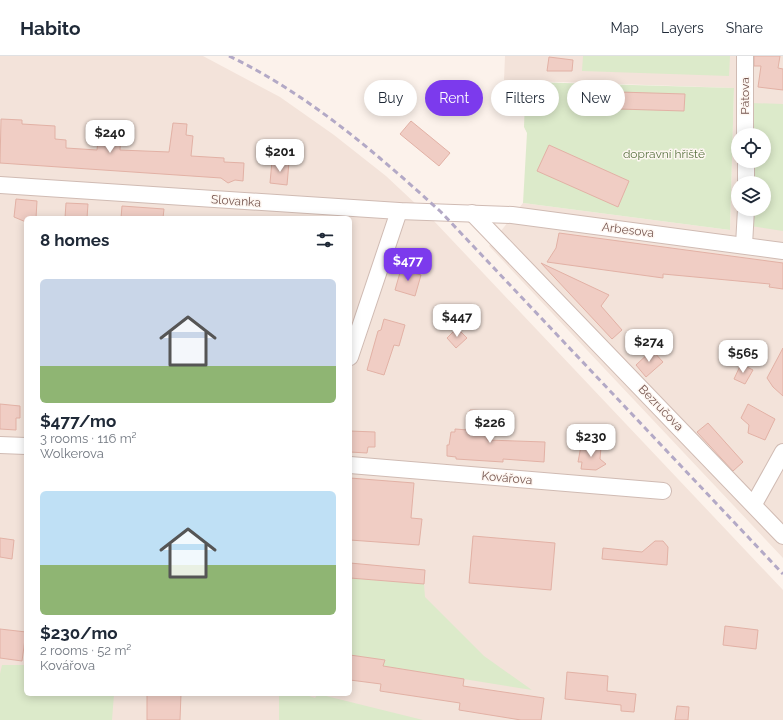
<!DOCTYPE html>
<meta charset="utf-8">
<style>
:root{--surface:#fff;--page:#f6f6f7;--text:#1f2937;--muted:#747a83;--line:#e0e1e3;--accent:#7c3aed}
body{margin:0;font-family:Raleway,sans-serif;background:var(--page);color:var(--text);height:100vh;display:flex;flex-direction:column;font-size:15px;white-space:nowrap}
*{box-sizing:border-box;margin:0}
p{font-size:13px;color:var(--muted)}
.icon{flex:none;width:22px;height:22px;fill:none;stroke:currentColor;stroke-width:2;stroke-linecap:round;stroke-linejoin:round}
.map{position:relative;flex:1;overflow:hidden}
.details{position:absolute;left:24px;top:160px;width:328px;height:480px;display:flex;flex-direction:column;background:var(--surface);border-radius:6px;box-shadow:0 2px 10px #0003}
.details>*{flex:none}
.hud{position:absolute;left:364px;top:24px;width:359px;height:36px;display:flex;gap:8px}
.buttons{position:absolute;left:731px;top:72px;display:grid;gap:8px}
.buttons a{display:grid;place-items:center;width:40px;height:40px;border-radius:50%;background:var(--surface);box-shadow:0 2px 10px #0003;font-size:20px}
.price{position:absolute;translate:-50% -34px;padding:0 9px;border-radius:8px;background:#fff;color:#222;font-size:13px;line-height:26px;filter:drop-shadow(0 1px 2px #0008)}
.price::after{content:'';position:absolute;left:50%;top:24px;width:12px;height:9px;margin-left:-6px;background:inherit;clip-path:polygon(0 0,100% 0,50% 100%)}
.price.on{background:var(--accent);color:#fff}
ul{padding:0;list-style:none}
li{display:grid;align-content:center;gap:8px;height:212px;padding:0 16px}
li span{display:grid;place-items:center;height:124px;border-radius:6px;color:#555}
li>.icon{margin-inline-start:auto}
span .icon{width:72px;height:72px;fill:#fffc;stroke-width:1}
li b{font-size:17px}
h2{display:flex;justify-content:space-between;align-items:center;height:48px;padding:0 16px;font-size:17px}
.chip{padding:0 14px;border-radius:18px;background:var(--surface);box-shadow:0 2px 10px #0003;font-size:14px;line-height:36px}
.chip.on{background:var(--accent);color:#fff}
header{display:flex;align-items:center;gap:24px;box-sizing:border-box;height:56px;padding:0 20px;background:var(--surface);border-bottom:1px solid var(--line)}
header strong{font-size:19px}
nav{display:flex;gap:22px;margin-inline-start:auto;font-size:14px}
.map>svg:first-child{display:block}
.residential{fill:#f3e3da;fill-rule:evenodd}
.green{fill:#dceaca}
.building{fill:#f0cdc4;stroke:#e2b1a5}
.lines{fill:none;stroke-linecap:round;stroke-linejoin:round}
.minor-casing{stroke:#d0bbb3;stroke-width:18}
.minor{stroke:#fff;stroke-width:16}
.rail{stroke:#b3a9c6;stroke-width:3;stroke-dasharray:6 4;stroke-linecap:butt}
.labels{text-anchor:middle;stroke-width:3;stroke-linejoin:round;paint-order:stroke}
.street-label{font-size:12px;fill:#76564f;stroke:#fef7f2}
.park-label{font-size:12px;fill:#5c7544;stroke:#fef7f2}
</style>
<header>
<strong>Habito</strong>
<nav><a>Map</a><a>Layers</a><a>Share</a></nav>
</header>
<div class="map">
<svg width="783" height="664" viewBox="0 0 783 664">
<rect width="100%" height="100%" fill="#fcf2eb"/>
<g class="residential">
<path d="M0,0H203L280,41L334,79L386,120L433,164L783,534V664H0ZM26,162H350V638H26Z"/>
<path d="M505,0H783V502L489,190L523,147L730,174L734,32L504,24ZM738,79H764V105H738ZM738,127H764V153H738Z"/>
</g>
<g class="green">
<polygon points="583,0 730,0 729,20 582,15"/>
<polygon points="530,26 734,32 730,174 523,147 527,77 524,71 525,44"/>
<polygon points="751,47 783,48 783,175 751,170 751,153 764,153 764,127 751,127 751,105 764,105 764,79 751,79"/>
<polygon points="350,522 424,528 425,541 484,600 532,634 383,610 384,604 350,599"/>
<polygon points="2,609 26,609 26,638 114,638 112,664 0,664 0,618"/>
<polygon points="279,638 303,638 315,642 318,638 423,664 279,664"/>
</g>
<g class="building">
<polygon points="754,0 780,0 778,12 783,13 783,34 758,31 761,10 754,10"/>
<polygon points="549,1 573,4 572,15 547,15"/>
<polygon points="619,36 685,38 684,55 619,53"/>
<polygon points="1,63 22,64 22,68 55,70 55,83 66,84 66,92 97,94 99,74 121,76 120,94 169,96 173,67 187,68 186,79 193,80 191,100 224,102 224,106 244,107 243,125 235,124 228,127 221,122 0,107"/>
<polygon points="411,65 450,97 439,110 400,78"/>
<polygon points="549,89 629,125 618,151 537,115"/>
<polygon points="272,105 289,106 287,129 270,127"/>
<polygon points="16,143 37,145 36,162 26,162 26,166 14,161"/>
<polygon points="66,147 88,148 87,162 65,162"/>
<polygon points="122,150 164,153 163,162 121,162"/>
<polygon points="559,177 783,207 783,233 769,231 770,228 663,218 663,222 547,206 556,192"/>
<polygon points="541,207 609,239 601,250 622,274 612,283"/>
<polygon points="401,213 421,219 415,240 395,234"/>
<polygon points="384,263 405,269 399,290 394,289 384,319 367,314 378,275 381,274"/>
<polygon points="457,272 467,282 456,292 447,282"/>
<polygon points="783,292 783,340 773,331 767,322"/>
<polygon points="652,294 663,306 646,321 636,309"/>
<polygon points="741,308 753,314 745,328 734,323"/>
<polygon points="0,348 20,350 20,362 16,362 16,374 0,373"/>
<polygon points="748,348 775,363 765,384 748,377 749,369 741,362"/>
<polygon points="470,354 489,355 487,384 545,386 544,406 503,403 503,406 456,403 456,401 447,400 447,389 449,389 451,376 455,376 455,373 468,374"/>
<polygon points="708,367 743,406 733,415 697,376"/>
<polygon points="350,375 375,376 375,391 368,391 367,397 350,396"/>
<polygon points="581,390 601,391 600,403 606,408 596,414 581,413 582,406 578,406"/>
<polygon points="350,422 414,427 411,462 422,463 419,489 350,484"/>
<polygon points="473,480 555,487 551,534 469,527"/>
<polygon points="0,482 14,484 12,503 0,501"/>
<polygon points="655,485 663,485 668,491 667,509 602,503 603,492 642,496"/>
<polygon points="350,507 425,514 424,528 350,522"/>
<polygon points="725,570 758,574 756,593 723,589"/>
<polygon points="0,573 26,576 22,605 0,602"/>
<polygon points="350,599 385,604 383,610 464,623 463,630 544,642 541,664 521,664 459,654 460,647 380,635 381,628 350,624"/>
<polygon points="567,616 608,620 607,635 636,638 634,656 621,655 621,649 565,643"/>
<polygon points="147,638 181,638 180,664 147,664"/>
<polygon points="677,650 689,651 688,664 675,664"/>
</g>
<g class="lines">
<g class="minor-casing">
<g id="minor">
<polyline points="745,0 745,79"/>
<polyline points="746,105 746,127"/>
<polyline points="0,129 399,155 512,159 783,195"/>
<polyline points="472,157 783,480"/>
<polyline points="744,189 746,153"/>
<polyline points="350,301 399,155"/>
<polyline points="0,389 26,390"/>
<polyline points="350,409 663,435"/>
<polyline points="754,448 783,396"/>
</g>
</g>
<use href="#minor" class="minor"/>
<path class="rail" d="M229,0C308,38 376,97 441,156L783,518"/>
</g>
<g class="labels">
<g class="street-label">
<text transform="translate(745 40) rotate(-90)" y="4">Pátova</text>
<text transform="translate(236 145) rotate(4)" y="4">Slovanka</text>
<text transform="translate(628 174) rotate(7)" y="4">Arbesova</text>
<text transform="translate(661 352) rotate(46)" y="4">Bezručova</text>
<text transform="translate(507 422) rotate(5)" y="4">Kovářova</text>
</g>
<g class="park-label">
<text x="664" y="102">dopravní hřiště</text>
</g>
</g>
</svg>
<div class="buttons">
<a><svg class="icon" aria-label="locate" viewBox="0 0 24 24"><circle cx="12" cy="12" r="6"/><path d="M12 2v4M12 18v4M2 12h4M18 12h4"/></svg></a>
<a><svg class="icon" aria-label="layers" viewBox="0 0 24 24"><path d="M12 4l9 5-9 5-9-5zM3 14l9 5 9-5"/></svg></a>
</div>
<b class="price" style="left:110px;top:98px">$240</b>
<b class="price" style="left:280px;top:117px">$201</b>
<b class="price on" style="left:408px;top:226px">$477</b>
<b class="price" style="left:457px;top:282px">$447</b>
<b class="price" style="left:649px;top:307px">$274</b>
<b class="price" style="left:743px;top:318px">$565</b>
<b class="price" style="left:490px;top:388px">$226</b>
<b class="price" style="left:591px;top:402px">$230</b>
<div class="hud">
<a class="chip">Buy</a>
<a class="chip on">Rent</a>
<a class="chip">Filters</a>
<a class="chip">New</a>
</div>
<section class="details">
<h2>8 homes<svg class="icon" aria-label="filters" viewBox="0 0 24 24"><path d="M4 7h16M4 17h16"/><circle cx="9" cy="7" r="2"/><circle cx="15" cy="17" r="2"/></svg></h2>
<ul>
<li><span style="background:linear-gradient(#c9d6e8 70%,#8fb573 0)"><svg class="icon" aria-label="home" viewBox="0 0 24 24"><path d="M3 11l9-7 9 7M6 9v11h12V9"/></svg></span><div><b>$477/mo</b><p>3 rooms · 116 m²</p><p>Wolkerova</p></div></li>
<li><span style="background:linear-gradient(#bfe0f5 60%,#8fb573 0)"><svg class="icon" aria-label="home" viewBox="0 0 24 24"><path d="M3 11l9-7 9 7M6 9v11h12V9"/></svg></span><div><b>$230/mo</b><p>2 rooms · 52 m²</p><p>Kovářova</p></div></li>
</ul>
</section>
</div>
